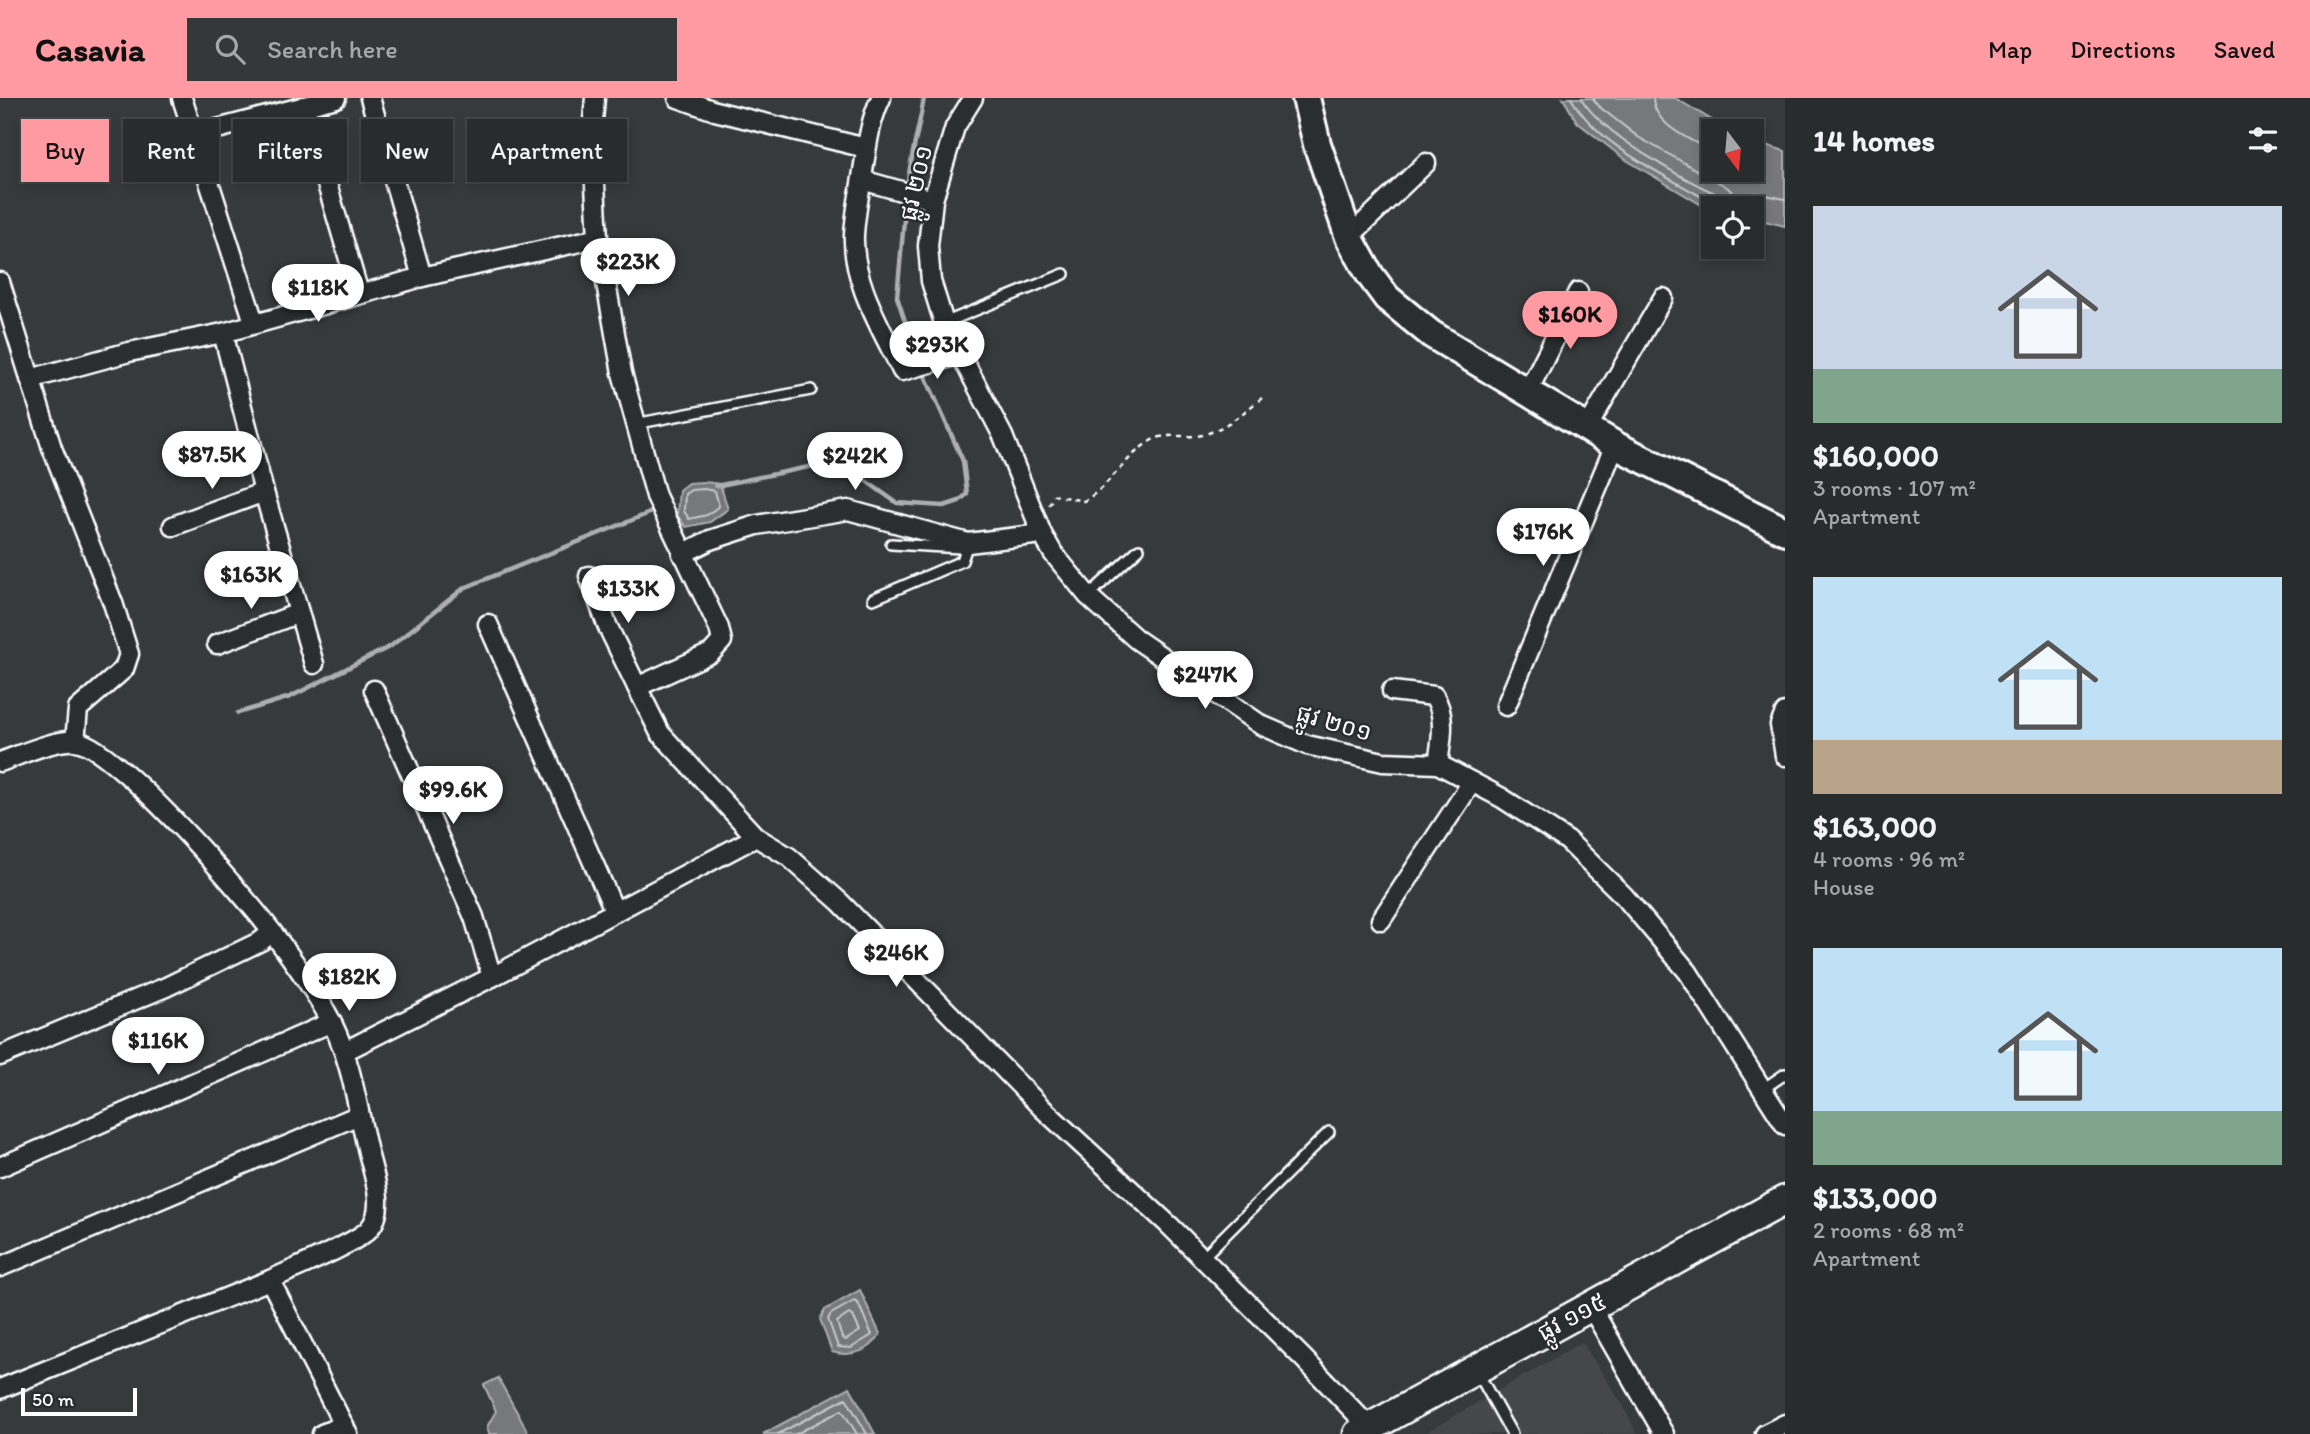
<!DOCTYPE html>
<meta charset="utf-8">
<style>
:root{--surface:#292c2c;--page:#353838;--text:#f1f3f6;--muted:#a5a7a9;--line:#454848;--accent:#ff9aa2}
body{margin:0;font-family:Itim,"Noto Sans Khmer",sans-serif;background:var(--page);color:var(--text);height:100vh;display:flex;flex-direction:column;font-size:26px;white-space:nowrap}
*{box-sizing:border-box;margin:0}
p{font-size:23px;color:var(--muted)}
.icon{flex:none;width:38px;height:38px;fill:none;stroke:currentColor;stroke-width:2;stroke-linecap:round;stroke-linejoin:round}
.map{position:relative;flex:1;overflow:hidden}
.side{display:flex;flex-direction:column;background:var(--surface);width:525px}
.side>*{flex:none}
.guide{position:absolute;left:21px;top:21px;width:665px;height:63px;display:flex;gap:14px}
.needle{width:46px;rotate:164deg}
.tools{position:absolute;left:1701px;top:21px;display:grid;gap:14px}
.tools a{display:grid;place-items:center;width:63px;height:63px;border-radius:0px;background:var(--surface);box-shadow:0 4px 10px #0003,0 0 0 2px var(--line);font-size:35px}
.scale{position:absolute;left:21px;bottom:18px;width:116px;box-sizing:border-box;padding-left:7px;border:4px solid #fff;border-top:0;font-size:19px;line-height:24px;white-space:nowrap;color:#fff;-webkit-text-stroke:5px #2a2d2e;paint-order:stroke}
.price{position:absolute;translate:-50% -60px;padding:0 16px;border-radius:24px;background:#fff;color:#222;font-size:23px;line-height:46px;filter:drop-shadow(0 2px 4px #0008)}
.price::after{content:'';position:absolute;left:50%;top:42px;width:21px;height:16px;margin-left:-10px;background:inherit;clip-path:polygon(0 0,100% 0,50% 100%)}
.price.on{background:var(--accent);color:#111}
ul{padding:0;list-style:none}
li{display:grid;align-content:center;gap:14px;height:371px;padding:0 28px}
li span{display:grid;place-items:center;height:217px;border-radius:0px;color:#555}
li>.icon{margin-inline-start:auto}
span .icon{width:126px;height:126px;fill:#fffc;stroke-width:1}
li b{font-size:30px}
h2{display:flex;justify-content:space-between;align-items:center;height:84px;padding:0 28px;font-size:30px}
.tag{padding:0 24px;border-radius:0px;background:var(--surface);box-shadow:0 4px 10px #0003,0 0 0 2px var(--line);font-size:24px;line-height:63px}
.tag.on{background:var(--accent);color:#111}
header{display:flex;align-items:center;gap:42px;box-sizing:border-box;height:98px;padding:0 35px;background:var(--accent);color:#111}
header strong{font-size:33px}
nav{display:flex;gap:38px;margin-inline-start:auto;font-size:24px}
.search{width:490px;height:63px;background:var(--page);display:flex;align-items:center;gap:18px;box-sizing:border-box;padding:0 24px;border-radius:0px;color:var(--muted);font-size:26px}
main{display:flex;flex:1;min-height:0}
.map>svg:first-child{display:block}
.built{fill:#444748}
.water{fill:#767879;stroke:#adaeaf;stroke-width:2}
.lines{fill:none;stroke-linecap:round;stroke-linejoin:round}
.shore{stroke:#c8c9c9;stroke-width:2}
.stream{stroke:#adaeaf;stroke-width:4.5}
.lane-casing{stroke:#fff;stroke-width:14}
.street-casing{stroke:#fff;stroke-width:23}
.secondary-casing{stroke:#fff;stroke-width:32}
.primary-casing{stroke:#fff;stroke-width:33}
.path{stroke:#fff;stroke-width:2.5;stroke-dasharray:5 5;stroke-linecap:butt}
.lane{stroke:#2a2d2e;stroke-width:9}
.street{stroke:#2a2d2e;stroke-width:18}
.secondary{stroke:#2a2d2e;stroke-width:26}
.primary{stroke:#2a2d2e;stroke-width:28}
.labels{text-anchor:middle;stroke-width:5;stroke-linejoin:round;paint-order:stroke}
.street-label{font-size:24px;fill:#fff;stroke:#2a2d2e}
</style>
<header>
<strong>Casavia</strong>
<div class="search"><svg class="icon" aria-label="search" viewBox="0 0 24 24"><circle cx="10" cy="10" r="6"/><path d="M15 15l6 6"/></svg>Search here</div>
<nav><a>Map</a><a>Directions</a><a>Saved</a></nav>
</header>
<main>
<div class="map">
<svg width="1785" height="1336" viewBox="0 0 1785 1336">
<rect width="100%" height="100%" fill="#373a3b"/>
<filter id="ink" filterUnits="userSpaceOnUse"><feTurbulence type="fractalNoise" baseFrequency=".0143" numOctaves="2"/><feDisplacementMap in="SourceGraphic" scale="14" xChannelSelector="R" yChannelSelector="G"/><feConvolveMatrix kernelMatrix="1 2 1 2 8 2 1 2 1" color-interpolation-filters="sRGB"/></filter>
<g filter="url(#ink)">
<polygon class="built" points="1582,1244 1624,1309 1637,1336 1423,1336"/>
<g class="water">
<polygon points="1563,0 1675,0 1730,33 1713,33 1713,72 1752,72 1752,43 1785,53 1785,128 1752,120 1752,110 1705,109 1623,60 1577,24"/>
<polygon points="704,384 720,386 728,411 710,424 686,429 677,417 679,392 688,385"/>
<path d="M860,1192L880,1236C871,1254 850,1259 832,1254L820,1221L825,1212Z"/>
<polygon points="498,1280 529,1336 489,1336 487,1329 496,1313 484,1287"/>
<polygon points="850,1289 875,1336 763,1336"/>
</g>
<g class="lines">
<g class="shore">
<path d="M1571,0C1599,48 1660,74 1707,102L1716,105L1720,110"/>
<path d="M1581,0C1602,36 1682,81 1721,98L1729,110"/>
<polyline points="1593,0 1597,7 1638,39 1727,89 1736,98 1756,95 1785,101"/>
<path d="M1653,0C1654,28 1692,42 1713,54"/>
<polygon points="704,391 715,393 719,408 707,417 689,421 684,413 685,396 691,392"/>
<polygon points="854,1203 858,1205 872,1237 851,1250 838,1249 828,1221 831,1216"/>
<polygon points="849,1216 853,1218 860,1233 846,1242 842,1240 837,1224"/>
<polyline points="778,1336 846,1300 867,1336"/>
<polyline points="796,1336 842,1312 857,1336"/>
</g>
<g class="stream">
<path d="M907,91C910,60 919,31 924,0"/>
<polyline points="906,100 897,199 919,265"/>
<polyline points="716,388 833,364 852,373 897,405 944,408 959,403 967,396 963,363 923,273"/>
<polyline points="238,615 290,599 391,548 464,490 657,412"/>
</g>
<g class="lane-casing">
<g id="lane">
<polyline points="944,225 1064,176"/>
<polyline points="635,326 811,292"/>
<polyline points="891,446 961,450"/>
<polyline points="1088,498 1139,451"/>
<polyline points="873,501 962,463 968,445"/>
<polyline points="1763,991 1785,976"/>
<polyline points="1202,1160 1329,1034"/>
<polyline points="1478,1275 1512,1336"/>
</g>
</g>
<g class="street-casing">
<g id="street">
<polyline points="182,0 254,224"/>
<polyline points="370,0 422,179"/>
<polyline points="595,0 592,34 598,140 622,275 656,398 719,530 722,543 711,555 637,589 660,635 756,739"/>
<polyline points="678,0 715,13 866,50"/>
<path d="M881,0C870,22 867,48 863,73C860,94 855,116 854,137C852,185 882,231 902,273L962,256"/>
<polyline points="973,0 955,29 933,102 928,148 931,183 944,225 1003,338 1042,436 1053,455 1088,498 1136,541 1261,627 1307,647 1383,664 1438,666 1502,700 1568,743 1624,798 1688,874 1785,1027"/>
<polyline points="304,8 359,195"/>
<polyline points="194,37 336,0"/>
<polyline points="862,82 933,102"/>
<polyline points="1349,139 1426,65"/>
<polyline points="0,184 52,350 113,505 129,556 124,571 78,611 75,643"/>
<polyline points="223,235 264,394 314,566"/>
<polyline points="30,281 129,254 223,235 422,179 598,140"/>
<polyline points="1527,295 1578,194"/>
<polyline points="1587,330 1663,200"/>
<polyline points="173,428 264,394"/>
<polyline points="682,456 710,442 757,427 848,412 968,445 1042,436"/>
<polyline points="589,478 607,527 637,589"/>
<polyline points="488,526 615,814"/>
<polyline points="217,546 299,515"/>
<polyline points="374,592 474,819 492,879"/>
<path d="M1392,593L1434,598C1447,618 1441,644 1438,666"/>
<polyline points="1506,608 1615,347"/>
<polyline points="1785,615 1780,627 1785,658"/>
<path d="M0,664C20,657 55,641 76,643C115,648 245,798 272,834C294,863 317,895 333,927C352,966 357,1008 367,1050C372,1073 388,1110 369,1131C357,1145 290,1172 270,1182L348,1336"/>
<polyline points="1381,822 1472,684"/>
<polyline points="345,953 492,879 756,739 789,759 840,804 1042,1010 1169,1127 1304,1261 1370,1330"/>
<polyline points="0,958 166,889 261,843 272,834"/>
<polyline points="0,1069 332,924"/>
<polyline points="0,1169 359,1017"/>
<polyline points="1591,1209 1664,1336"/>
<polyline points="0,1291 270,1182"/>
<polyline points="322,1336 344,1327"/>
<polyline points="1765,1336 1785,1326"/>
</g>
</g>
<g class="secondary-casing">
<polyline id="secondary" points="1306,0 1317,46 1349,139 1370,177 1387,200 1431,236 1615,347 1785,433"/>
</g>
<g class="primary-casing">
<polyline id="primary" points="1358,1336 1785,1102"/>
</g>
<path class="path" d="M1049,407L1054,397L1084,403C1110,388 1124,360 1149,344C1165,333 1184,341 1202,337C1225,331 1244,314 1262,300"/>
<use href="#lane" class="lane"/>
<use href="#street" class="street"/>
<use href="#secondary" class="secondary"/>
<use href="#primary" class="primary"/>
</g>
</g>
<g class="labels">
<g class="street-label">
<text transform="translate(916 85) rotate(-77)" y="8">ផ្លូវ ២០១</text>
<text transform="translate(1334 625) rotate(16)" y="8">ផ្លូវ ២០១</text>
<text transform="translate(1572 1219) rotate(-28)" y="8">ផ្លូវ ១១៥</text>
</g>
</g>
</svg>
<div class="tools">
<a><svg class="needle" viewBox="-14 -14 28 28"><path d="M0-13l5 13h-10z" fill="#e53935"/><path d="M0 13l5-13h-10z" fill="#a5a7a9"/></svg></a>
<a><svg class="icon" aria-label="locate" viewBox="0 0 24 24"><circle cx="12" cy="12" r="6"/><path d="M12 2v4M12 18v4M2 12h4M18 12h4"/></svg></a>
</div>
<div class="scale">50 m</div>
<b class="price" style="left:628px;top:200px">$223K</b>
<b class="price" style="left:318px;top:226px">$118K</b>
<b class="price on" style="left:1570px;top:253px">$160K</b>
<b class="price" style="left:937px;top:283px">$293K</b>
<b class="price" style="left:212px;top:393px">$87.5K</b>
<b class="price" style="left:855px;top:394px">$242K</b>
<b class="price" style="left:1543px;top:470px">$176K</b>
<b class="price" style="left:251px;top:513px">$163K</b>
<b class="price" style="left:628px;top:527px">$133K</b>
<b class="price" style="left:1205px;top:613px">$247K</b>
<b class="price" style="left:453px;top:728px">$99.6K</b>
<b class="price" style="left:896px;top:891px">$246K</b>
<b class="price" style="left:349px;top:915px">$182K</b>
<b class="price" style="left:158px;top:979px">$116K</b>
<div class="guide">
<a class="tag on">Buy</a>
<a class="tag">Rent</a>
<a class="tag">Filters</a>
<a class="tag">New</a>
<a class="tag">Apartment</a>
</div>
</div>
<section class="side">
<h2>14 homes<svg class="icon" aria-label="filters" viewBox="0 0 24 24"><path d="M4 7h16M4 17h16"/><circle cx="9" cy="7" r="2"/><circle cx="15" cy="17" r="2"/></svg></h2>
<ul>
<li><span style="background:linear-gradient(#c9d6e8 75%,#7fa58c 0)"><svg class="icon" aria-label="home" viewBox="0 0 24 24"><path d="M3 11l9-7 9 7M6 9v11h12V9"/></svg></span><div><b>$160,000</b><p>3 rooms · 107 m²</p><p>Apartment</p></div></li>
<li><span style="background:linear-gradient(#bfe0f5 75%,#b9a48a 0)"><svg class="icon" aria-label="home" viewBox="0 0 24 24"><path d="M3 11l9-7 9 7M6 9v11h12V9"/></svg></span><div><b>$163,000</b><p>4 rooms · 96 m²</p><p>House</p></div></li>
<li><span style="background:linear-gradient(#bfe0f5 75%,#7fa58c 0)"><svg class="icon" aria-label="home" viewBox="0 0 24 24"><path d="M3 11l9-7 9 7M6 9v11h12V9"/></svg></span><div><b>$133,000</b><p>2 rooms · 68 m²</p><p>Apartment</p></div></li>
</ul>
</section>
</main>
